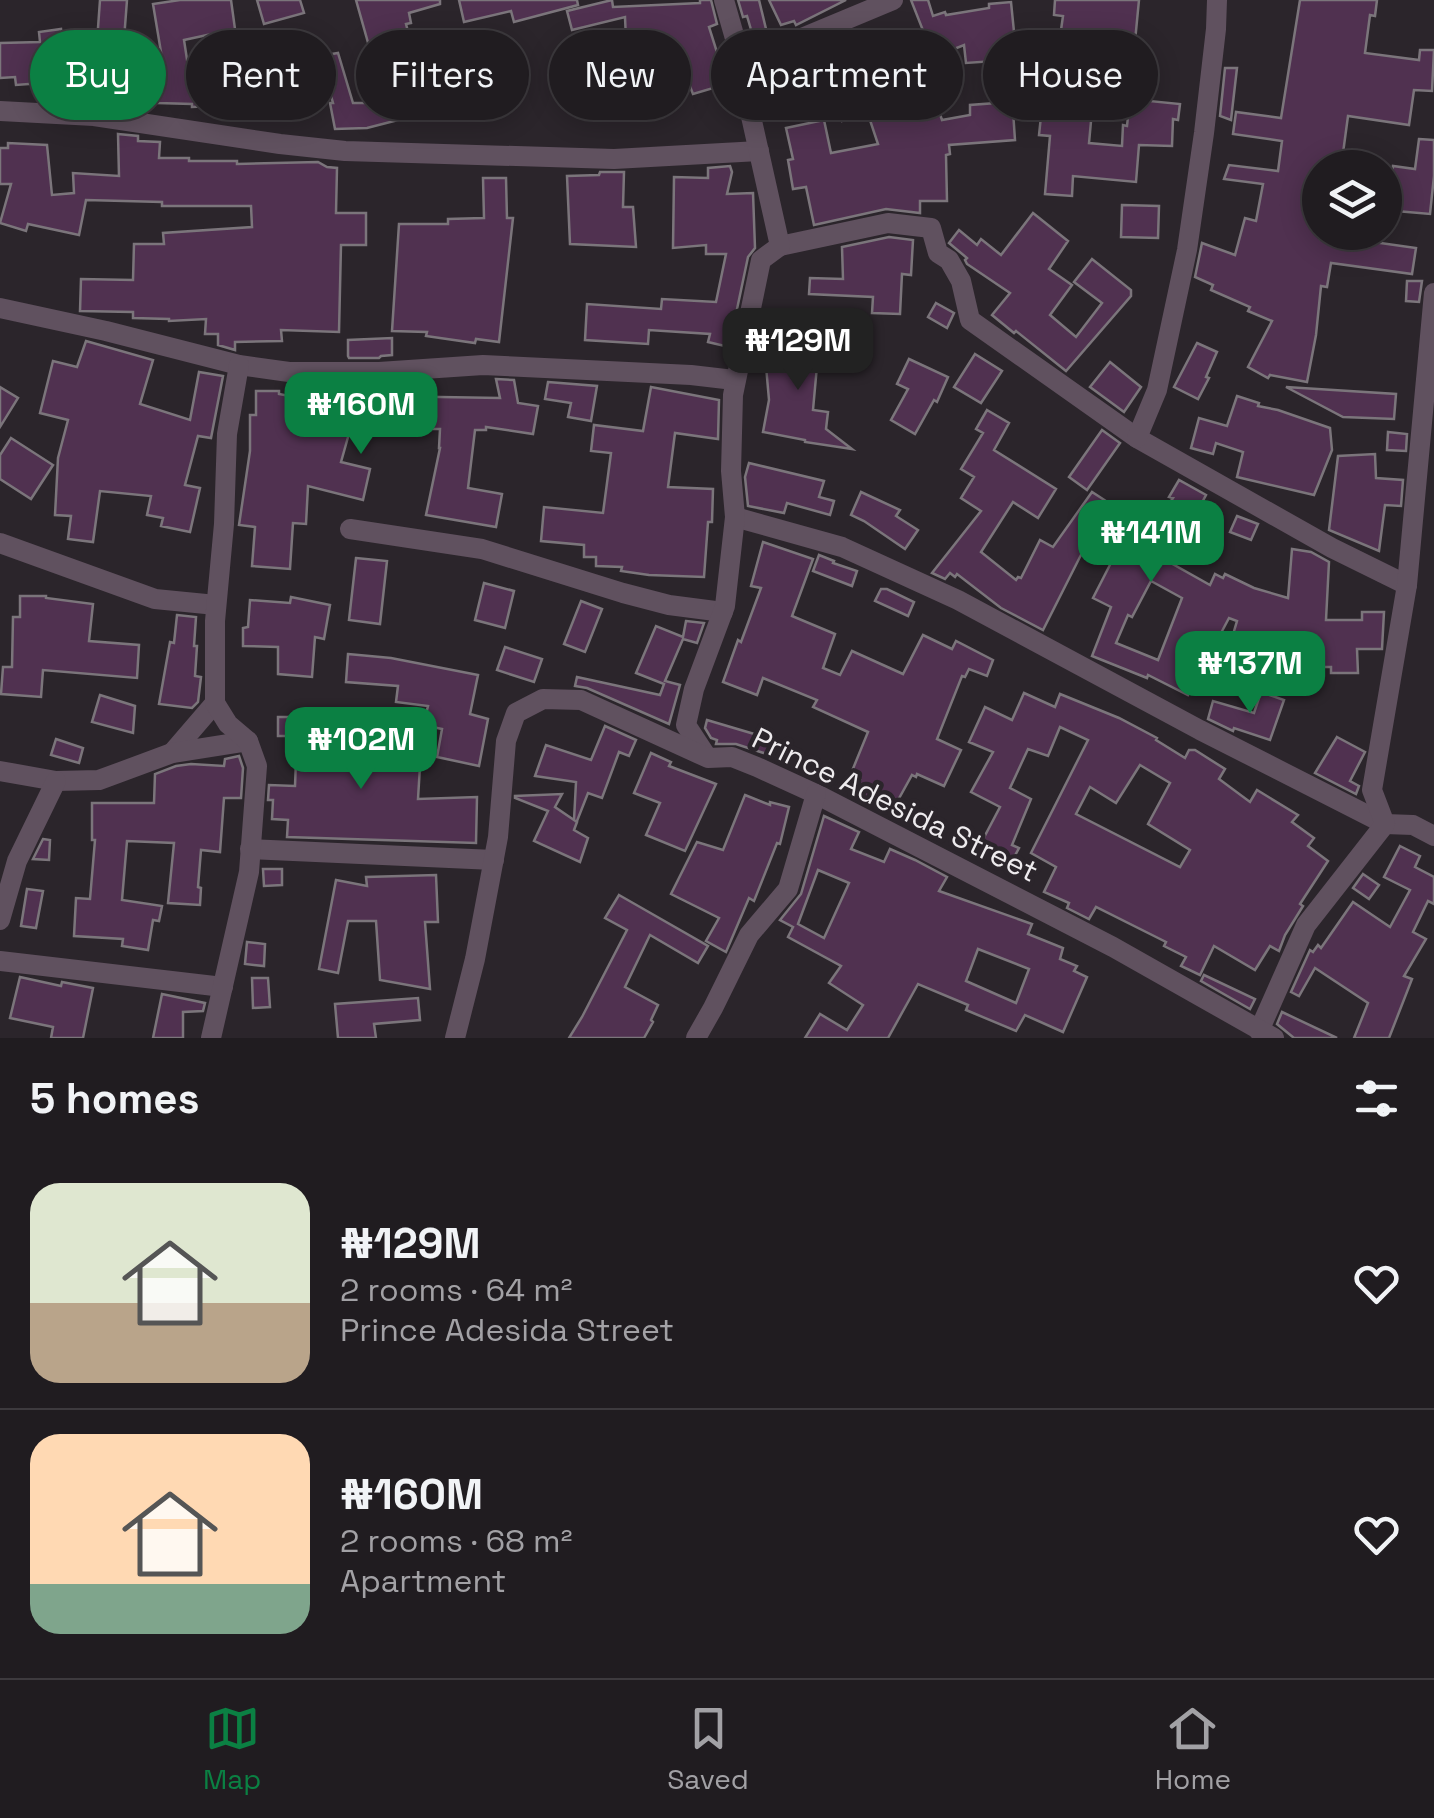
<!DOCTYPE html>
<meta charset="utf-8">
<style>
:root{--surface:#201c20;--page:#282529;--text:#f1f3f6;--muted:#a2a1a5;--line:#3d3a3e;--accent:#0b8043}
body{margin:0;font-family:"Space Grotesk",sans-serif;background:var(--page);color:var(--text);height:100vh;display:flex;flex-direction:column;font-size:38px;white-space:nowrap}
*{box-sizing:border-box;margin:0}
p{font-size:32px;color:var(--muted)}
.icon{flex:none;width:55px;height:55px;fill:none;stroke:currentColor;stroke-width:2;stroke-linecap:round;stroke-linejoin:round}
.map{position:relative;height:1038px;overflow:hidden}
.drawer{display:flex;flex-direction:column;background:var(--surface);flex:1}
.drawer>*{flex:none}
.guide{position:absolute;left:30px;top:30px;width:1375px;height:90px;display:flex;gap:20px}
.tools{position:absolute;left:1302px;top:150px;display:grid;gap:20px}
.tools a{display:grid;place-items:center;width:100px;height:100px;border-radius:50%;background:var(--surface);box-shadow:0 5px 25px #0003,0 0 0 2px var(--line);font-size:50px}
.price{position:absolute;translate:-50% -85px;padding:0 22px;border-radius:20px;background:var(--accent);color:#fff;font-size:32px;line-height:65px;filter:drop-shadow(0 2px 5px #0008)}
.price::after{content:'';position:absolute;left:50%;top:60px;width:30px;height:22px;margin-left:-15px;background:inherit;clip-path:polygon(0 0,100% 0,50% 100%)}
.price.active{background:#222;color:#fff}
ul{padding:0;list-style:none}
li{display:flex;align-items:center;gap:30px;height:250px;padding:0 30px}
li+li{border-top:2px solid var(--line)}
li span{display:grid;place-items:center;flex:none;width:280px;height:200px;border-radius:30px;color:#555}
li>.icon{margin-inline-start:auto}
span .icon{width:120px;height:120px;fill:#fffc;stroke-width:1}
li b{font-size:42px}
h2{display:flex;justify-content:space-between;align-items:center;height:120px;padding:0 30px;font-size:42px}
.chip{padding:0 35px;border-radius:45px;background:var(--surface);box-shadow:0 5px 25px #0003,0 0 0 2px var(--line);font-size:35px;line-height:90px}
.chip.active{background:var(--accent);color:#fff}
.menu{display:flex;justify-content:space-around;align-items:center;height:140px;border-top:2px solid var(--line);background:var(--surface);font-size:28px;color:var(--muted)}
.menu a{display:grid;justify-items:center;gap:5px}
.menu .active{color:var(--accent)}
.map>svg:first-child{display:block}
.building{fill:#503150;stroke:#7b757b;stroke-width:2.5;fill-rule:evenodd}
.lines{fill:none;stroke-linecap:round;stroke-linejoin:round}
.street{stroke:#60515f;stroke-width:20}
.labels{text-anchor:middle;stroke-width:9;stroke-linejoin:round;paint-order:stroke}
.street-label{font-size:30px;fill:#eeebee;stroke:#2b252b}
</style>
<div class="map">
<svg width="1434" height="1038" viewBox="0 0 1434 1038">
<rect width="100%" height="100%" fill="#2b252b"/>
<g class="building">
<polygon points="100,0 127,0 123,53 162,58 153,4 180,0 231,0 235,29 184,40 192,92 213,92 214,106 192,107 192,104 158,103 158,89 119,84 71,85 71,76 42,79 42,83 16,85 15,77 0,78 0,43 40,42 39,32 61,29 64,57 96,56"/>
<polygon points="257,0 300,0 304,13 264,24"/>
<polygon points="356,0 440,0 440,4 409,13 411,23 406,24 429,112 367,128 335,129 330,103 333,103 320,56 338,53 353,103 385,103"/>
<polygon points="459,0 577,0 578,5 514,22 511,11 464,22"/>
<polygon points="612,0 613,7 700,3 700,0 711,0 717,24 709,27 727,84 693,94 671,38 626,40 625,17 572,30 567,11"/>
<polygon points="738,0 759,0 766,29 752,33 747,16 743,17"/>
<polygon points="769,0 846,0 796,25 794,21 781,25"/>
<polygon points="911,0 928,0 933,16 945,12 946,15 989,8 989,4 1011,2 1019,81 1011,81 1015,140 949,145 950,154 946,155 947,201 920,201 920,213 886,209 814,225 806,187 793,189 788,160 793,159 786,128 824,120 831,153 878,144 868,114 842,121 834,90 880,75 883,84 925,70 942,120 970,115 970,105 996,103 994,61 966,63 964,45 944,53 946,57 935,61"/>
<polygon points="1055,0 1139,0 1130,93 1094,89 1089,143 1122,146 1123,125 1127,126 1130,99 1180,104 1178,120 1173,119 1172,146 1139,145 1136,182 1073,176 1072,196 1045,194 1050,136 1039,135 1041,116 1072,119 1075,76 1055,72 1063,16 1054,15"/>
<polygon points="1300,0 1377,0 1375,16 1370,15 1365,53 1419,60 1420,50 1434,50 1432,91 1414,90 1409,125 1348,116 1341,168 1320,168 1320,239 1352,245 1352,239 1416,248 1412,274 1331,263 1327,287 1321,286 1316,335 1307,382 1270,375 1268,378 1248,367 1272,321 1248,311 1250,307 1211,290 1213,285 1195,277 1202,243 1235,255 1245,218 1256,221 1263,184 1224,179 1229,165 1278,171 1282,141 1233,134 1236,112 1281,118"/>
<polygon points="262,30 270,71 248,75 240,35"/>
<polygon points="827,50 841,80 815,93 804,70 809,68 805,60"/>
<polygon points="1225,68 1237,68 1231,120 1220,116"/>
<polygon points="782,88 786,104 768,109 764,92"/>
<polygon points="118,134 138,136 138,141 160,142 159,158 189,158 189,161 237,161 237,164 318,162 327,167 337,168 336,213 366,213 366,245 341,245 339,332 281,330 282,341 235,342 235,350 218,345 218,334 205,334 206,319 169,321 169,319 133,318 133,312 80,311 81,279 133,280 134,244 164,244 163,233 252,227 251,206 162,206 162,202 86,200 79,235 28,224 26,231 0,223 11,184 0,184 0,148 8,148 8,143 47,145 52,195 74,193 73,173 119,176"/>
<polygon points="1419,139 1434,140 1434,176 1430,214 1385,210 1385,186 1391,187 1393,166 1415,169"/>
<polygon points="730,166 732,172 727,194 753,193 755,248 748,257 729,347 708,342 710,334 649,330 648,344 585,340 587,304 661,309 662,299 716,302 726,254 706,254 706,245 673,248 674,177 708,178 708,168"/>
<polygon points="600,172 624,172 623,207 633,207 636,247 570,244 567,176 599,175"/>
<polygon points="483,178 506,178 507,218 513,218 499,342 476,339 475,343 426,336 427,332 392,331 399,224 448,224 448,219 484,218"/>
<polygon points="1122,205 1159,206 1158,238 1121,237"/>
<polygon points="1033,213 1068,241 1049,269 1072,285 1050,315 1076,337 1102,303 1074,282 1092,259 1131,290 1131,296 1066,371 1016,331 1014,333 992,315 1010,293 967,264 965,260 967,258 949,243 959,230 977,245 981,239 1001,255"/>
<polygon points="889,237 913,240 911,275 902,274 900,314 872,313 873,297 809,294 810,278 843,279 842,247"/>
<polygon points="1407,281 1422,281 1419,302 1406,301"/>
<polygon points="936,303 954,313 947,328 928,317"/>
<polygon points="791,328 823,331 820,366 817,366 813,410 828,412 826,429 852,449 805,442 805,440 763,432 769,400 766,366 788,364"/>
<polygon points="392,338 392,355 381,356 379,358 349,358 348,356 348,340"/>
<polygon points="86,341 153,360 140,404 190,420 199,372 223,376 211,438 198,436 185,485 200,488 190,532 161,526 163,518 147,515 151,496 100,491 93,542 68,539 71,516 55,515 58,458 68,420 40,413 53,361 77,367"/>
<polygon points="1197,343 1217,352 1206,377 1209,378 1198,399 1174,387"/>
<polygon points="975,354 1002,371 981,403 954,387"/>
<polygon points="909,359 948,377 937,402 934,400 915,434 891,420 908,389 897,384"/>
<polygon points="1110,362 1141,387 1124,412 1090,387"/>
<polygon points="496,379 514,380 518,403 538,406 533,434 486,427 486,430 475,430 468,488 502,494 496,527 426,515 440,448 439,448 440,429 430,429 431,421 389,421 389,416 354,416 341,462 370,469 363,500 308,486 306,524 293,523 290,569 252,566 255,527 239,525 250,451 250,415 256,415 256,391 279,391 279,394 341,406 341,386 380,386 380,396 500,398"/>
<polygon points="548,382 597,386 591,421 568,417 571,403 545,399"/>
<polygon points="0,387 18,398 0,427"/>
<polygon points="651,387 719,400 718,439 675,433 668,487 713,489 712,522 708,522 704,577 649,575 621,571 622,567 596,566 596,557 584,557 584,545 541,541 544,507 603,513 611,453 591,451 594,425 643,431"/>
<polygon points="1286,387 1396,394 1394,419 1343,417"/>
<polygon points="1237,396 1259,403 1258,406 1278,410 1330,428 1332,450 1314,495 1237,477 1243,452 1216,443 1213,454 1191,448 1199,418 1227,426"/>
<path d="M987,410L1009,423L994,450L1056,489L1038,518L1013,502L981,552L1016,580L1018,577L1021,578L1040,540L1053,547L1092,492L1109,503L1104,510L1139,535L1145,527L1151,531L1173,498L1169,497L1179,480L1206,495L1197,512L1194,510L1162,558L1210,585L1215,574L1223,578L1225,574L1254,588L1288,598L1292,549L1311,552L1329,562L1326,620H1362V612H1384L1382,649H1357L1358,673H1331V667H1263L1260,676L1224,665L1237,621L1229,618L1188,695L1148,675L1147,678L1092,656L1111,607L1093,598L1113,559L1088,541L1043,630L1001,608L957,574L955,577L950,573L945,579L932,573L981,511L961,498L974,477L961,469L983,433L976,429ZM1151,581L1182,598L1158,660L1116,643L1128,615L1132,617Z"/>
<polygon points="1102,430 1120,443 1087,490 1069,477"/>
<polygon points="1388,432 1407,434 1406,451 1387,450"/>
<polygon points="11,438 53,465 31,499 0,479 0,455"/>
<polygon points="1375,454 1376,478 1403,480 1401,506 1385,505 1379,551 1329,530 1338,456"/>
<polygon points="749,463 824,481 819,497 834,501 830,515 787,503 784,513 748,506 745,477"/>
<polygon points="861,492 900,510 896,516 918,530 905,549 864,521 851,515"/>
<polygon points="1237,516 1258,524 1251,540 1230,532"/>
<polygon points="763,542 813,559 792,616 835,634 823,668 840,675 852,651 903,674 923,635 952,649 956,641 993,660 987,676 969,669 965,677 962,676 937,739 961,750 944,786 917,774 916,777 912,775 892,811 853,795 860,780 850,776 868,732 813,707 817,700 763,678 757,695 723,682 738,640 741,642 761,588 751,586"/>
<polygon points="819,555 834,561 833,563 857,571 852,586 813,571"/>
<polygon points="356,558 387,561 380,624 349,620"/>
<polygon points="484,583 514,591 505,628 475,620"/>
<polygon points="881,589 887,589 914,602 908,616 875,601"/>
<polygon points="20,596 46,596 46,598 93,604 89,641 139,645 137,678 43,670 41,697 1,694 3,667 12,667 13,617 20,617"/>
<polygon points="291,597 330,605 324,639 315,637 312,677 278,674 278,647 243,646 243,628 248,627 250,600 290,603"/>
<polygon points="581,601 602,609 585,652 564,644"/>
<polygon points="177,615 196,617 194,646 197,646 195,676 201,677 198,702 192,708 159,704 170,642 174,643"/>
<polygon points="686,621 704,623 697,643 683,639 665,681 680,685 669,724 587,688 575,686 577,677 660,695 664,684 636,673 656,626 683,637"/>
<polygon points="505,647 542,659 534,682 497,670"/>
<polygon points="348,654 391,658 478,675 470,714 488,719 479,766 437,757 442,729 423,725 428,706 396,702 398,686 346,682"/>
<polygon points="1261,692 1284,700 1270,740 1234,728 1233,731 1208,719 1213,701 1254,713"/>
<path d="M1024,693L1055,707L1060,694L1119,718L1157,738L1156,740L1185,758L1189,750H1195L1225,769L1219,779L1250,802L1257,790L1298,815L1292,822L1314,838L1308,846L1328,861L1300,904L1303,906L1285,935L1279,951L1270,946L1255,970L1214,946L1200,975L1181,966L1186,957L1164,946L1166,942L1096,907L1089,919L1067,908L1069,903L1044,892L1056,867L1031,853L1088,740L1060,727L1048,756L1028,749L1010,788L1031,799L1012,845L1019,848L1011,863L979,847L1000,807L971,792L993,752L969,742L985,707L1012,720ZM1140,765L1170,783L1148,824L1190,850L1180,867L1076,814L1090,787L1116,803Z"/>
<polygon points="100,695 135,706 133,733 92,722"/>
<polygon points="278,717 303,717 303,721 370,725 368,755 381,756 381,762 420,766 418,799 477,797 476,843 287,837 288,820 272,819 273,800 268,800 269,785 295,786 297,736 278,736"/>
<polygon points="707,720 778,741 773,756 736,744 716,744 717,740 711,738 705,728"/>
<polygon points="605,726 636,740 629,756 619,752 602,798 588,793 577,821 575,821 577,822 574,830 588,838 580,862 534,841 548,811 515,798 515,796 562,794 555,807 574,820 576,782 535,776 546,745 591,760"/>
<polygon points="1337,737 1365,752 1350,781 1359,786 1356,794 1315,773"/>
<polygon points="56,739 83,748 79,763 51,755"/>
<polygon points="651,753 671,762 669,766 716,784 685,851 646,835 660,803 634,793"/>
<polygon points="239,756 243,768 241,798 224,798 220,852 201,850 198,887 201,888 200,905 168,903 174,843 127,841 122,900 162,906 159,921 153,920 148,950 122,946 123,939 74,936 76,898 90,899 95,840 92,840 92,803 154,803 155,774 176,766 191,764 224,766 225,759"/>
<polygon points="745,795 770,805 770,802 789,807 780,844 777,843 754,901 749,898 726,952 706,941 719,918 671,894 697,842 723,850"/>
<path d="M824,816L859,832L851,849L884,862L890,849L915,860L947,877L939,891L1032,924L1028,934L1063,948L1060,959L1077,966L1074,971L1087,977L1063,1032L1025,1015L1016,1031L966,1010L968,1005L918,984L888,1038H805L820,1014L847,1030L863,1005L829,983L841,966L788,937L793,927L780,920L801,894ZM818,870L849,883L824,938L798,924ZM978,949L1029,969L1016,1003L966,981Z"/>
<polygon points="43,839 50,840 49,860 33,859"/>
<polygon points="1400,846 1420,856 1415,867 1434,877 1434,904 1428,901 1413,932 1426,939 1404,976 1412,979 1389,1038 1354,1038 1368,1003 1315,968 1299,996 1291,992 1310,950 1313,952 1318,945 1321,948 1353,902 1390,927 1410,890 1384,877"/>
<polygon points="263,869 282,869 282,885 264,886"/>
<polygon points="1363,874 1379,885 1369,899 1353,888"/>
<polygon points="436,875 438,922 425,922 430,989 380,980 376,921 348,921 338,973 319,969 336,880 367,886 366,877"/>
<polygon points="27,889 43,891 36,928 21,926"/>
<polygon points="619,895 708,946 698,963 650,935 625,987 658,1005 651,1020 653,1022 644,1038 569,1038 582,1017 627,930 605,918"/>
<polygon points="247,942 265,944 264,966 245,964"/>
<polygon points="1204,975 1255,999 1250,1009 1201,981"/>
<polygon points="20,977 61,986 62,982 93,988 83,1038 51,1038 53,1027 10,1018"/>
<polygon points="252,978 268,978 270,1007 253,1008"/>
<polygon points="162,994 205,1003 203,1011 183,1012 183,1038 153,1038"/>
<polygon points="418,998 420,1020 374,1024 376,1038 338,1038 335,1004"/>
<polygon points="1282,1012 1337,1038 1294,1038 1277,1024"/>
</g>
<g class="lines">
<g class="street">
<polyline points="742,63 893,0"/>
<polyline points="0,111 94,116 280,144 345,151 614,159 759,151"/>
<polyline points="780,246 888,223 931,228 938,253 949,260 961,281 970,320 1137,438 1332,548 1407,585"/>
<polyline points="0,308 106,331 239,365 289,372 379,372 483,365 691,375 734,380"/>
<polyline points="1137,438 1157,390 1187,250 1204,133 1216,29 1217,0"/>
<polyline points="735,517 842,547 958,600 1200,730 1385,824 1413,825 1434,836"/>
<polyline points="350,529 482,549 623,593 669,605 723,612"/>
<polyline points="0,543 155,599 216,605"/>
<polyline points="172,753 215,703"/>
<polyline points="707,757 686,725 694,689 725,606 735,517 731,471 733,395 761,260 780,246 746,94 742,63 724,0"/>
<polyline points="0,771 56,781 99,780 172,753 248,741"/>
<polyline points="250,849 494,860"/>
<polyline points="0,920 17,861 56,781"/>
<polyline points="0,961 223,987"/>
<polyline points="1259,1031 1306,925 1385,824 1372,790 1407,585 1434,293"/>
<polyline points="211,1038 249,872 257,766 248,741 228,724 215,703 215,621 224,524 227,434 239,365"/>
<polyline points="455,1038 475,959 498,837 506,741 516,713 543,699 581,700 708,758 732,757 757,767 816,794 1113,947 1274,1038"/>
<polyline points="696,1038 713,1008 749,935 788,889 816,794"/>
</g>
</g>
<g class="labels">
<g class="street-label">
<text transform="translate(895 805) rotate(26)" y="10">Prince Adesida Street</text>
</g>
</g>
</svg>
<div class="tools">
<a><svg class="icon" aria-label="layers" viewBox="0 0 24 24"><path d="M12 4l9 5-9 5-9-5zM3 14l9 5 9-5"/></svg></a>
</div>
<b class="price active" style="left:798px;top:393px">₦129M</b>
<b class="price" style="left:361px;top:457px">₦160M</b>
<b class="price" style="left:1151px;top:585px">₦141M</b>
<b class="price" style="left:1250px;top:716px">₦137M</b>
<b class="price" style="left:361px;top:792px">₦102M</b>
<div class="guide">
<a class="chip active">Buy</a>
<a class="chip">Rent</a>
<a class="chip">Filters</a>
<a class="chip">New</a>
<a class="chip">Apartment</a>
<a class="chip">House</a>
</div>
</div>
<section class="drawer">
<h2>5 homes<svg class="icon" aria-label="filters" viewBox="0 0 24 24"><path d="M4 7h16M4 17h16"/><circle cx="9" cy="7" r="2"/><circle cx="15" cy="17" r="2"/></svg></h2>
<ul>
<li><span style="background:linear-gradient(#dfe7d0 60%,#b9a48a 0)"><svg class="icon" aria-label="home" viewBox="0 0 24 24"><path d="M3 11l9-7 9 7M6 9v11h12V9"/></svg></span><div><b>₦129M</b><p>2 rooms · 64 m²</p><p>Prince Adesida Street</p></div><svg class="icon" aria-label="heart" viewBox="0 0 24 24"><path d="M12 20l-8-8c-3-5 5-10 8-4 3-6 11-1 8 4z"/></svg></li>
<li><span style="background:linear-gradient(#ffd9b3 75%,#7fa58c 0)"><svg class="icon" aria-label="home" viewBox="0 0 24 24"><path d="M3 11l9-7 9 7M6 9v11h12V9"/></svg></span><div><b>₦160M</b><p>2 rooms · 68 m²</p><p>Apartment</p></div><svg class="icon" aria-label="heart" viewBox="0 0 24 24"><path d="M12 20l-8-8c-3-5 5-10 8-4 3-6 11-1 8 4z"/></svg></li>
</ul>
</section>
<nav class="menu">
<a class="active"><svg class="icon" aria-label="map" viewBox="0 0 24 24"><path d="M3 6l6-2 6 2 6-2v14l-6 2-6-2-6 2zM9 4v14M15 6v14"/></svg>Map</a>
<a><svg class="icon" aria-label="saved" viewBox="0 0 24 24"><path d="M7 4h10v16l-5-4-5 4z"/></svg>Saved</a>
<a><svg class="icon" aria-label="home" viewBox="0 0 24 24"><path d="M3 11l9-7 9 7M6 9v11h12V9"/></svg>Home</a>
</nav>
